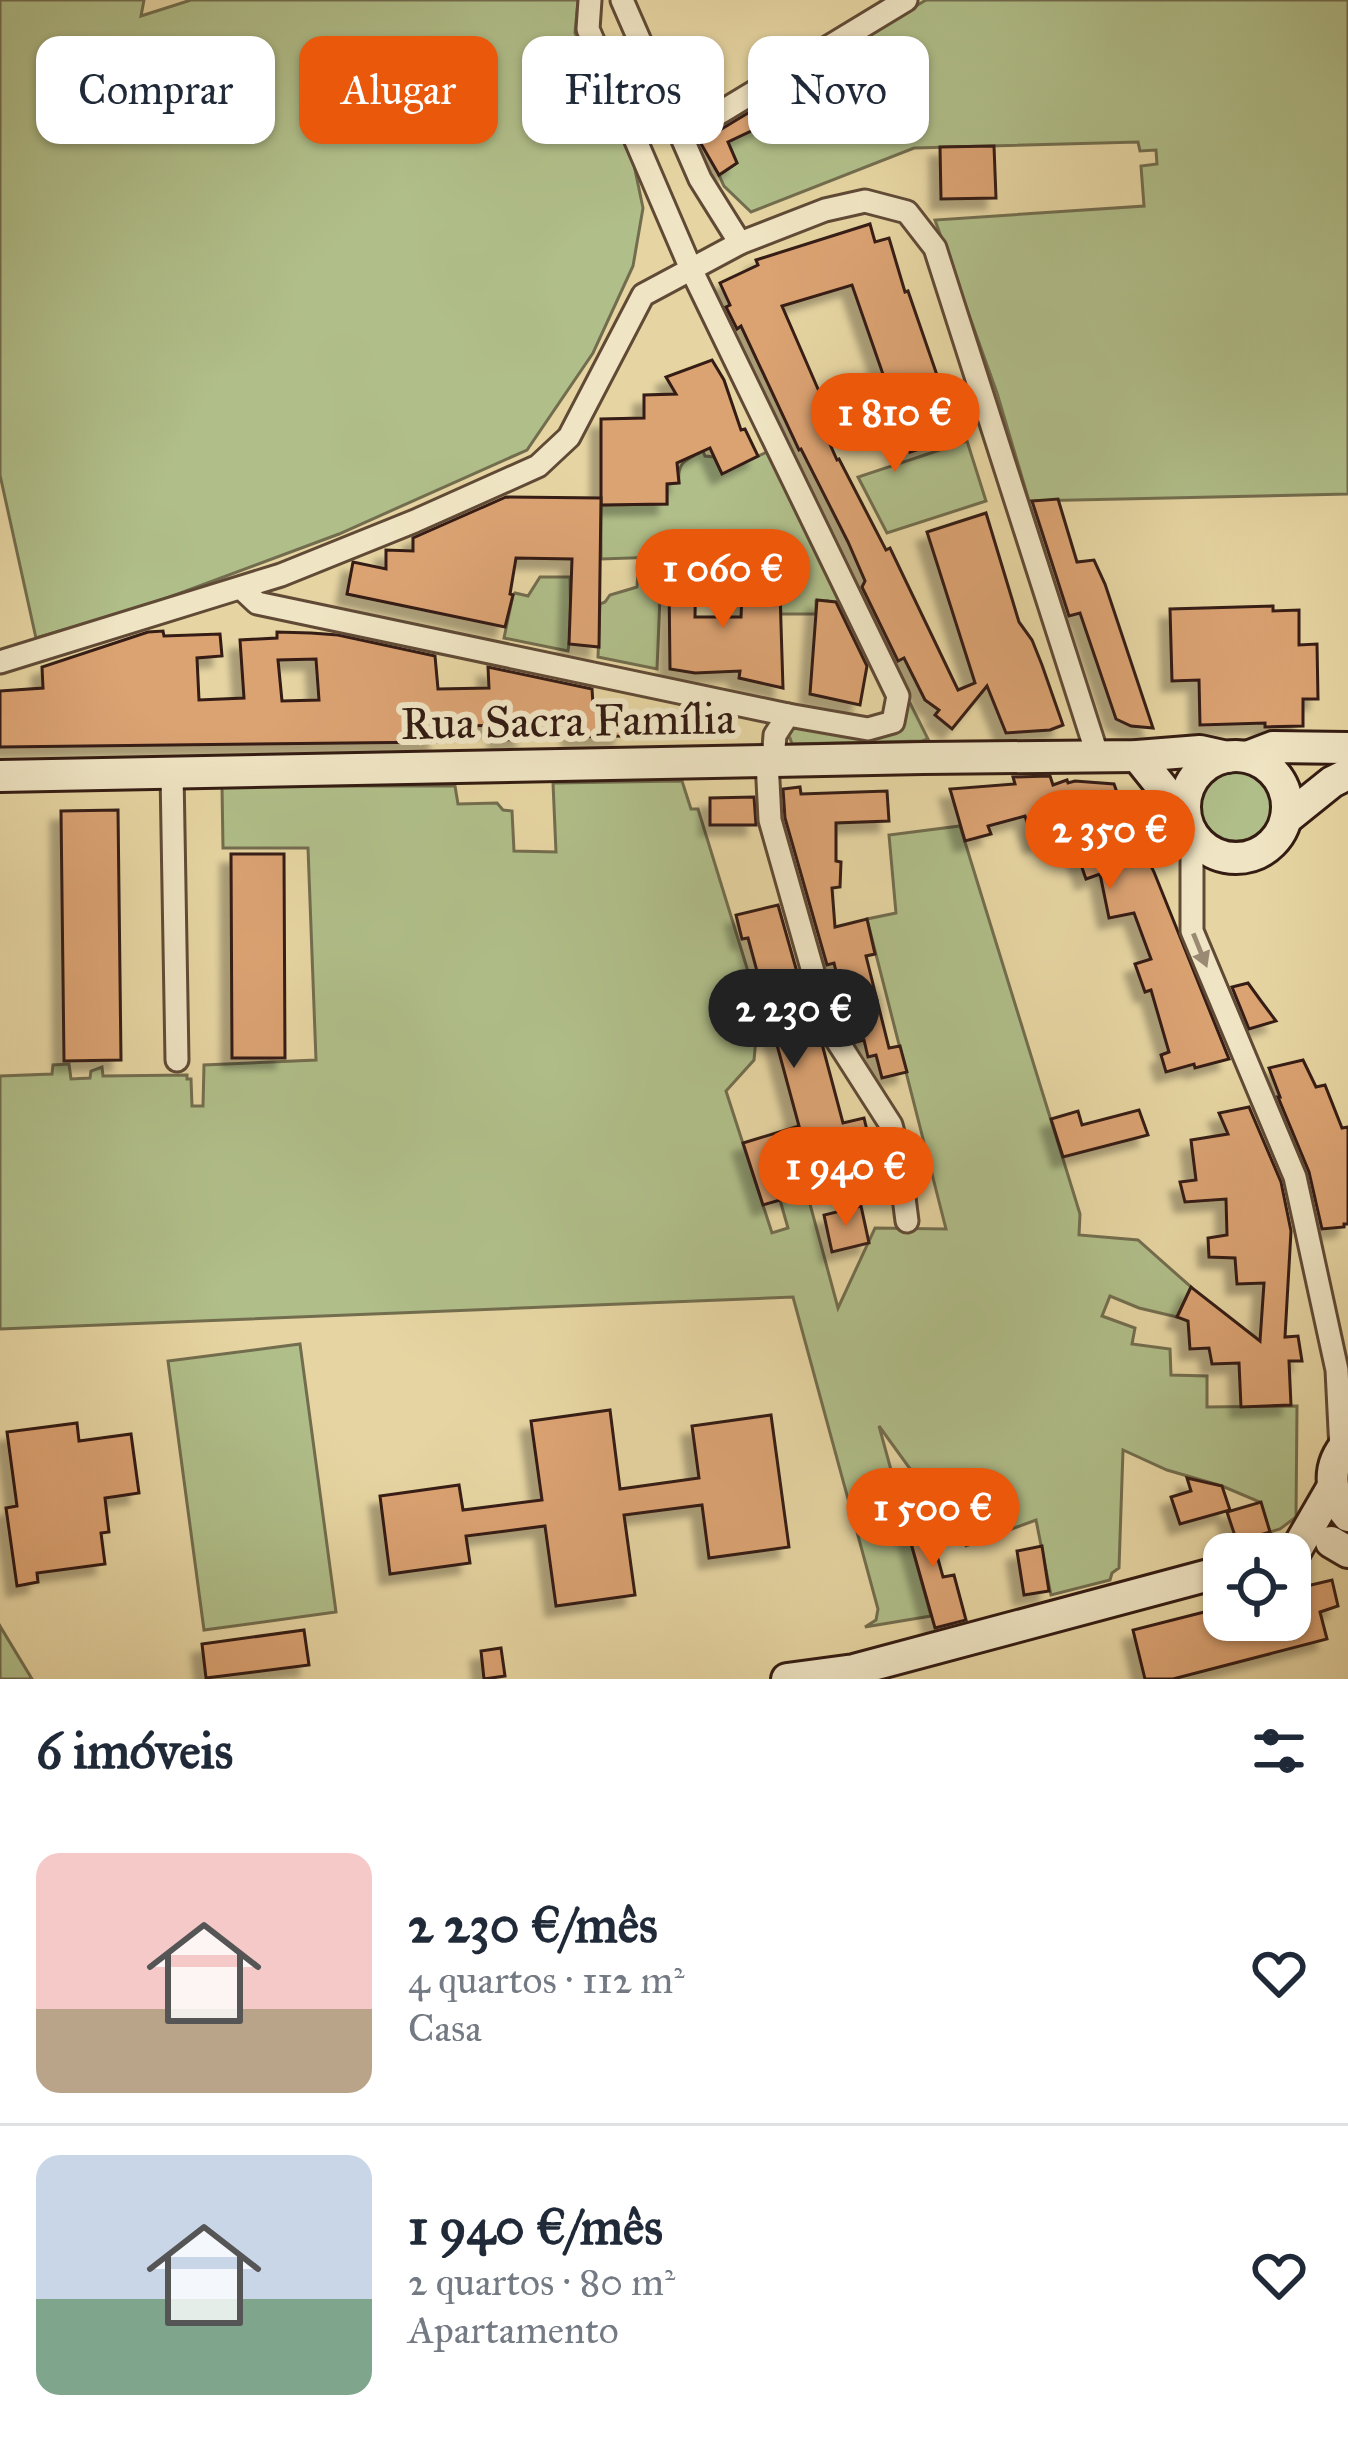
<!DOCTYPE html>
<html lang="pt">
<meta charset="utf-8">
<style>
:root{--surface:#fff;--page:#f2f2f3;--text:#1f2937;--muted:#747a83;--line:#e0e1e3;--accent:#ea580c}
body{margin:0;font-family:"IM FELL Great Primer",serif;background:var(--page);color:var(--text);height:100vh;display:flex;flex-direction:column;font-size:45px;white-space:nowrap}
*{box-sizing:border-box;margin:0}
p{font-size:39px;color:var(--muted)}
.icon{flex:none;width:66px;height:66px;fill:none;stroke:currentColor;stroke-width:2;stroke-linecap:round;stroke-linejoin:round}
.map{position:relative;height:1679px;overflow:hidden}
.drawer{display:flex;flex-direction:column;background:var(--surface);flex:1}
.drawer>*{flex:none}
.guide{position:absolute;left:36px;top:36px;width:1278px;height:108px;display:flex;gap:24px}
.tools{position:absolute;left:1203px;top:1533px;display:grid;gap:24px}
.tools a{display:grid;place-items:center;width:108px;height:108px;border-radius:24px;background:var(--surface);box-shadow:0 3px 9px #0004;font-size:60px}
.price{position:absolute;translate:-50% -102px;padding:0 27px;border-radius:42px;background:var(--accent);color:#fff;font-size:39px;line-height:78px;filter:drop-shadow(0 3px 6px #0008)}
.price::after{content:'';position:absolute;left:50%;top:72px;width:36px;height:27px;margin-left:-18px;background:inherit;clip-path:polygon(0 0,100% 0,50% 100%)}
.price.current{background:#222;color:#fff}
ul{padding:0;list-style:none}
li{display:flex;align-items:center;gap:36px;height:300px;padding:0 36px}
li+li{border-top:3px solid var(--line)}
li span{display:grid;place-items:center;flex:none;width:336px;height:240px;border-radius:24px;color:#555}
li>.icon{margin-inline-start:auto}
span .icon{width:144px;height:144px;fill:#fffc;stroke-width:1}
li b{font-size:51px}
h2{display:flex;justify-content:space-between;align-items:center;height:144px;padding:0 36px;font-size:51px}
.chip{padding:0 42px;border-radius:24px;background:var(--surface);box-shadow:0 3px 9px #0004;font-size:42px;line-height:108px}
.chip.current{background:var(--accent);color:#fff}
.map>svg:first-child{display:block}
.green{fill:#b0be89;stroke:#726d4e;stroke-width:3}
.building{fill:#dba272;stroke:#341c12;stroke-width:3;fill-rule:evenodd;filter:url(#shadow)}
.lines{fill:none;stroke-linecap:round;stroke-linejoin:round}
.street-casing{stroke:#604a36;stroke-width:27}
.secondary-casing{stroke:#341c12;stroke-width:36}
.street{stroke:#efe4c3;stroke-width:21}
.secondary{stroke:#efe4c3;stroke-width:30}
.oneway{fill:#9b8a73}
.labels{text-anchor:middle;stroke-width:12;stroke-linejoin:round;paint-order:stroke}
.street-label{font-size:45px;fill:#341c12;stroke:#efe4c3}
</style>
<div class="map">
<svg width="1348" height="1679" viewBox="0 0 1348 1679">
<defs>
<filter id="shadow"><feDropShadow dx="-10" dy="10" stdDeviation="3" flood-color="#0004"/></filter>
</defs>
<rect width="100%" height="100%" fill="#e6d5a2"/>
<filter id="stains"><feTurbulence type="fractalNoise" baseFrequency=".00167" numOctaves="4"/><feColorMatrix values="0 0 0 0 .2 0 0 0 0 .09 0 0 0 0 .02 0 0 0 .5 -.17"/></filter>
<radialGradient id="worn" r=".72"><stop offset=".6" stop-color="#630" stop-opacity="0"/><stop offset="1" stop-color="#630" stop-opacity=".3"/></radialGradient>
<g class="green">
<polygon points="0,0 144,0 141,16 191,0 578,0 575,33 634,165 643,208 633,266 593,353 527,450 339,534 151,604 36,638 0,475"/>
<polygon points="926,0 1348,0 1348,494 1029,501 997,393 935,220 1144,206 1141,166 1157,164 1156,150 1140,151 1138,142 914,148 751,212 724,186 719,175 737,163 728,142 765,123 755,102"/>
<polygon points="967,441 986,501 887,533 858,477"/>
<path d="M703,451L705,456L714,457L722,473L767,452L848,616L844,625L828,601H816V614H781L780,594L742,592L732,577L723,575V558L720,555L601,559V505L667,504V484L679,483C677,462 685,460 703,451Z"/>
<polygon points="650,567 656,569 660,597 657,669 598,657 600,604 605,602 610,595 637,587 638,572 647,571"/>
<polygon points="540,577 570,577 571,630 568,651 504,638 513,595 515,593 528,596"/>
<polygon points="905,703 910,703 928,739 922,741 792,744 790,738 784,738 792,725 851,735"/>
<circle cx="1236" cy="805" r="36"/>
<polygon points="682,781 691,809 698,809 759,1007 754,1060 726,1091 772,1233 788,1228 780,1200 807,1193 838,1308 875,1228 946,1229 867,919 896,913 889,835 960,826 1080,1214 1079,1235 1138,1240 1191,1287 1177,1317 1139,1308 1110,1296 1102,1316 1135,1328 1132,1344 1170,1349 1171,1375 1207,1376 1207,1407 1297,1406 1296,1517 1280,1529 1270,1532 1260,1502 1222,1486 1167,1470 1123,1450 1119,1568 1112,1573 1110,1580 1051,1595 1036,1520 966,1546 879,1426 931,1616 865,1627 876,1620 878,1609 793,1297 0,1329 0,1076 52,1074 53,1065 69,1064 71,1079 90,1078 91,1071 102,1067 103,1076 187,1075 187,1079 191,1079 192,1106 203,1106 204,1065 316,1060 308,848 223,848 222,786 455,786 458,804 497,803 503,810 512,811 514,851 556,852 553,783"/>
<polygon points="300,1344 336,1612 204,1630 168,1361"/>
<polygon points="0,1626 32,1679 0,1679"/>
</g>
<g class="building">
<polygon points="684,55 709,102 688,114 665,62"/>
<polygon points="758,107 766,124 728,142 737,163 719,175 700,142"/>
<polygon points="994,146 996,198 941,199 940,147"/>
<polygon points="870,224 875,242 889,238 905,292 908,291 958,436 910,452 852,285 782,306 831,419 821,424 837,460 839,459 886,550 890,548 958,690 975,683 927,532 986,513 1019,622 1032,640 1042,665 1063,725 1050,730 1006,733 987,686 952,729 935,715 939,710 925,700 904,658 898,661 862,587 865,581 848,542 801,449 799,450 741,326 737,329 726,307 730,305 720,283 758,265 756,260"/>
<polygon points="712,360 724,380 741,430 745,429 758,456 722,474 710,448 677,463 679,483 667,484 667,504 601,505 601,419 644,418 644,395 676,394 666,377"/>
<polygon points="506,497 601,498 599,647 569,644 572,559 516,558 510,594 513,595 505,627 347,594 353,562 386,569 386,550 413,551 413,538"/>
<polygon points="1058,499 1077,562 1094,560 1105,584 1153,728 1131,726 1116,719 1080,613 1069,616 1032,501"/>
<polygon points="696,557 695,617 741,617 742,592 780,593 783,688 739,678 740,671 695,673 670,669 669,583 662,583 661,559"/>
<polygon points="817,600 836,602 867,666 860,705 810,694"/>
<polygon points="1273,606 1273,611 1299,610 1299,645 1317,644 1318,699 1303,699 1303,726 1265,727 1265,723 1200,725 1199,680 1172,681 1170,609"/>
<path d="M163,631L164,636L220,634L222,656L197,658L199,700L244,698L240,640L277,638V632L311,633L338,635L435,656L438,689L489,688L488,667L592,689L593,704L622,703L623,736L572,737V724H564L563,716L524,719L525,739L499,740L498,725L438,727V742L0,747V691L43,688L42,667L148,632ZM316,659L319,700L282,701L278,660Z"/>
<polygon points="1050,776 1053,785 1067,780 1068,783 1075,781 1114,784 1136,847 1141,846 1154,872 1229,1059 1195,1068 1194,1064 1166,1072 1161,1055 1169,1052 1151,990 1145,992 1135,964 1151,959 1134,913 1109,918 1100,874 1086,879 1069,831 1034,843 1025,816 988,826 991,834 965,841 950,789 1015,784 1013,777"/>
<polygon points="800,787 801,794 887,791 889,821 836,823 836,861 841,862 840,887 832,888 835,927 867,919 875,954 866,956 889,1048 900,1046 907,1072 882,1078 876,1055 868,1057 864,1040 856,1042 852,1037 834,963 827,965 785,818 783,789"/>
<polygon points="754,797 756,825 710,825 710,798"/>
<polygon points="118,810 121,1060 64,1061 61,811"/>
<polygon points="231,854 284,854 285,1058 232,1058"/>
<polygon points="778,905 797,972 794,973 812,1040 818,1039 822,1044 843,1123 864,1118 872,1151 788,1171 794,1196 763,1205 743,1143 799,1126 748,938 742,939 736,915"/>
<polygon points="1248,983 1261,1001 1276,1021 1249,1029 1232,987"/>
<polygon points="1303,1060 1316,1087 1325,1085 1342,1128 1348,1127 1348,1224 1344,1224 1344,1227 1322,1229 1309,1172 1278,1097 1280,1097 1269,1068"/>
<polygon points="1249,1107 1281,1182 1291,1231 1285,1337 1298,1336 1302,1361 1289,1361 1291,1405 1241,1407 1239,1363 1212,1364 1209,1348 1190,1349 1188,1321 1177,1317 1191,1287 1260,1341 1264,1283 1237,1284 1235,1258 1209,1257 1208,1238 1227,1235 1226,1199 1185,1202 1180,1182 1196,1180 1191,1140 1228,1134 1219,1113"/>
<polygon points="1139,1110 1148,1135 1063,1157 1051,1119 1078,1111 1082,1125"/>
<polygon points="861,1206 869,1243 832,1252 824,1215"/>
<polygon points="610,1410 620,1489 699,1478 692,1426 771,1415 789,1547 709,1558 702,1505 624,1515 635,1595 556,1606 545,1526 466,1536 470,1563 390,1574 380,1496 459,1485 463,1510 542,1500 531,1421"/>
<polygon points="77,1423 79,1441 131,1434 139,1493 105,1498 109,1532 101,1533 105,1564 37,1573 38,1582 17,1586 6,1508 17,1506 7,1432"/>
<polygon points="1187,1478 1222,1486 1230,1510 1180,1524 1171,1497 1191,1491"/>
<polygon points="922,1502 943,1577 954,1575 966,1620 935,1628 901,1508"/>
<polygon points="1261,1502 1270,1532 1237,1542 1227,1512"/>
<polygon points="1042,1546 1049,1591 1024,1595 1017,1551"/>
<polygon points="1332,1580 1338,1606 1320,1612 1327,1639 1173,1679 1145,1679 1133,1630 1224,1607 1224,1620 1290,1620 1290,1590"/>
<polygon points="304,1630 309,1665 206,1678 202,1644"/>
<polygon points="501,1648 505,1676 484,1679 481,1651"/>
</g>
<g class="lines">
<g class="street-casing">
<g id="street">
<polyline points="590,0 588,29 691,269 898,696 893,722 868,729 788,715 775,735 773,761"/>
<polyline points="622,0 700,179 740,243"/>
<polyline points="683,135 906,0"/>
<polyline points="241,588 257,603 788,715"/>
<polyline points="0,662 281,575 415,521 538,466 569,437 643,295 740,243 825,210 865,201 907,212 935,248 1098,757"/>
<polyline points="767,761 770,820 829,1028 891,1125 898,1151 907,1221"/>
<polyline points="172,773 177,1060"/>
<polyline points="1192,834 1192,931 1295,1177 1337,1370 1341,1450"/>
</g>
</g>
<g class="secondary-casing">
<g id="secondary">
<polyline points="1137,756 1185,816"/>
<circle cx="1236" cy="807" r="51"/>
<polyline points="1247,757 1273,747 1348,748"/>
<polyline points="0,776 923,758 1137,756 1200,751 1227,757"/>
<polyline points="1286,819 1332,782 1348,774"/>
<path d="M1348,1442C1327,1465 1328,1492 1348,1516"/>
<polyline points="1331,1542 1348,1552"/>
<polyline points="1295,1552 1332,1488"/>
<polyline points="787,1679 854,1670 1224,1571"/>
</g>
</g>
<use href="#street" class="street"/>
<use href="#secondary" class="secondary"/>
</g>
<defs><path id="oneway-solid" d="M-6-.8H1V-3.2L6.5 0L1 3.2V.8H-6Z" transform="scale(3)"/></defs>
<use class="oneway" href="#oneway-solid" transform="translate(1200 950) rotate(68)"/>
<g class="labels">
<g class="street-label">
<text transform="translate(568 720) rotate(-1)" y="16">Rua Sacra Família</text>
</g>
</g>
<rect width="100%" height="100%" filter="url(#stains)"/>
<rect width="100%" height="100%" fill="url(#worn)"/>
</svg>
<div class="tools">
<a><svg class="icon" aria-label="locate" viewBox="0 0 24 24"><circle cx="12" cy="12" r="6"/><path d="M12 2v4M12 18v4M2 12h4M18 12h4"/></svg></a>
</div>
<b class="price" style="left:895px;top:475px">1 810 €</b>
<b class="price" style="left:723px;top:631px">1 060 €</b>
<b class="price" style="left:1110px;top:892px">2 350 €</b>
<b class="price current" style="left:794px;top:1071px">2 230 €</b>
<b class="price" style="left:846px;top:1229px">1 940 €</b>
<b class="price" style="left:933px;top:1570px">1 500 €</b>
<div class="guide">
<a class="chip">Comprar</a>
<a class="chip current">Alugar</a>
<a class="chip">Filtros</a>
<a class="chip">Novo</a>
</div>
</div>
<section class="drawer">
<h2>6 imóveis<svg class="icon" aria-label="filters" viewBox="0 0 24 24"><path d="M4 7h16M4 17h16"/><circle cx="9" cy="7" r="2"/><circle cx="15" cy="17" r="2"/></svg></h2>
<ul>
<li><span style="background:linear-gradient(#f6c9c9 65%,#b9a48a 0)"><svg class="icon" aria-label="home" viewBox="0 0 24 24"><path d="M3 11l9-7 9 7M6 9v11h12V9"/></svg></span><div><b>2 230 €/mês</b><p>4 quartos · 112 m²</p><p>Casa</p></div><svg class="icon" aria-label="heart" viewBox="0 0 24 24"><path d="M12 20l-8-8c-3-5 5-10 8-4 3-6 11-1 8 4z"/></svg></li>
<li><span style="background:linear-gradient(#c9d6e8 60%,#7fa58c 0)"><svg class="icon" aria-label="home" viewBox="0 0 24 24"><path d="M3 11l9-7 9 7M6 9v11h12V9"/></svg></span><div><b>1 940 €/mês</b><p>2 quartos · 80 m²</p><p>Apartamento</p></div><svg class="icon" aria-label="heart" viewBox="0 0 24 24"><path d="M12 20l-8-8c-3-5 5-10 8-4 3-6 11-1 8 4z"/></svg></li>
</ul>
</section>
